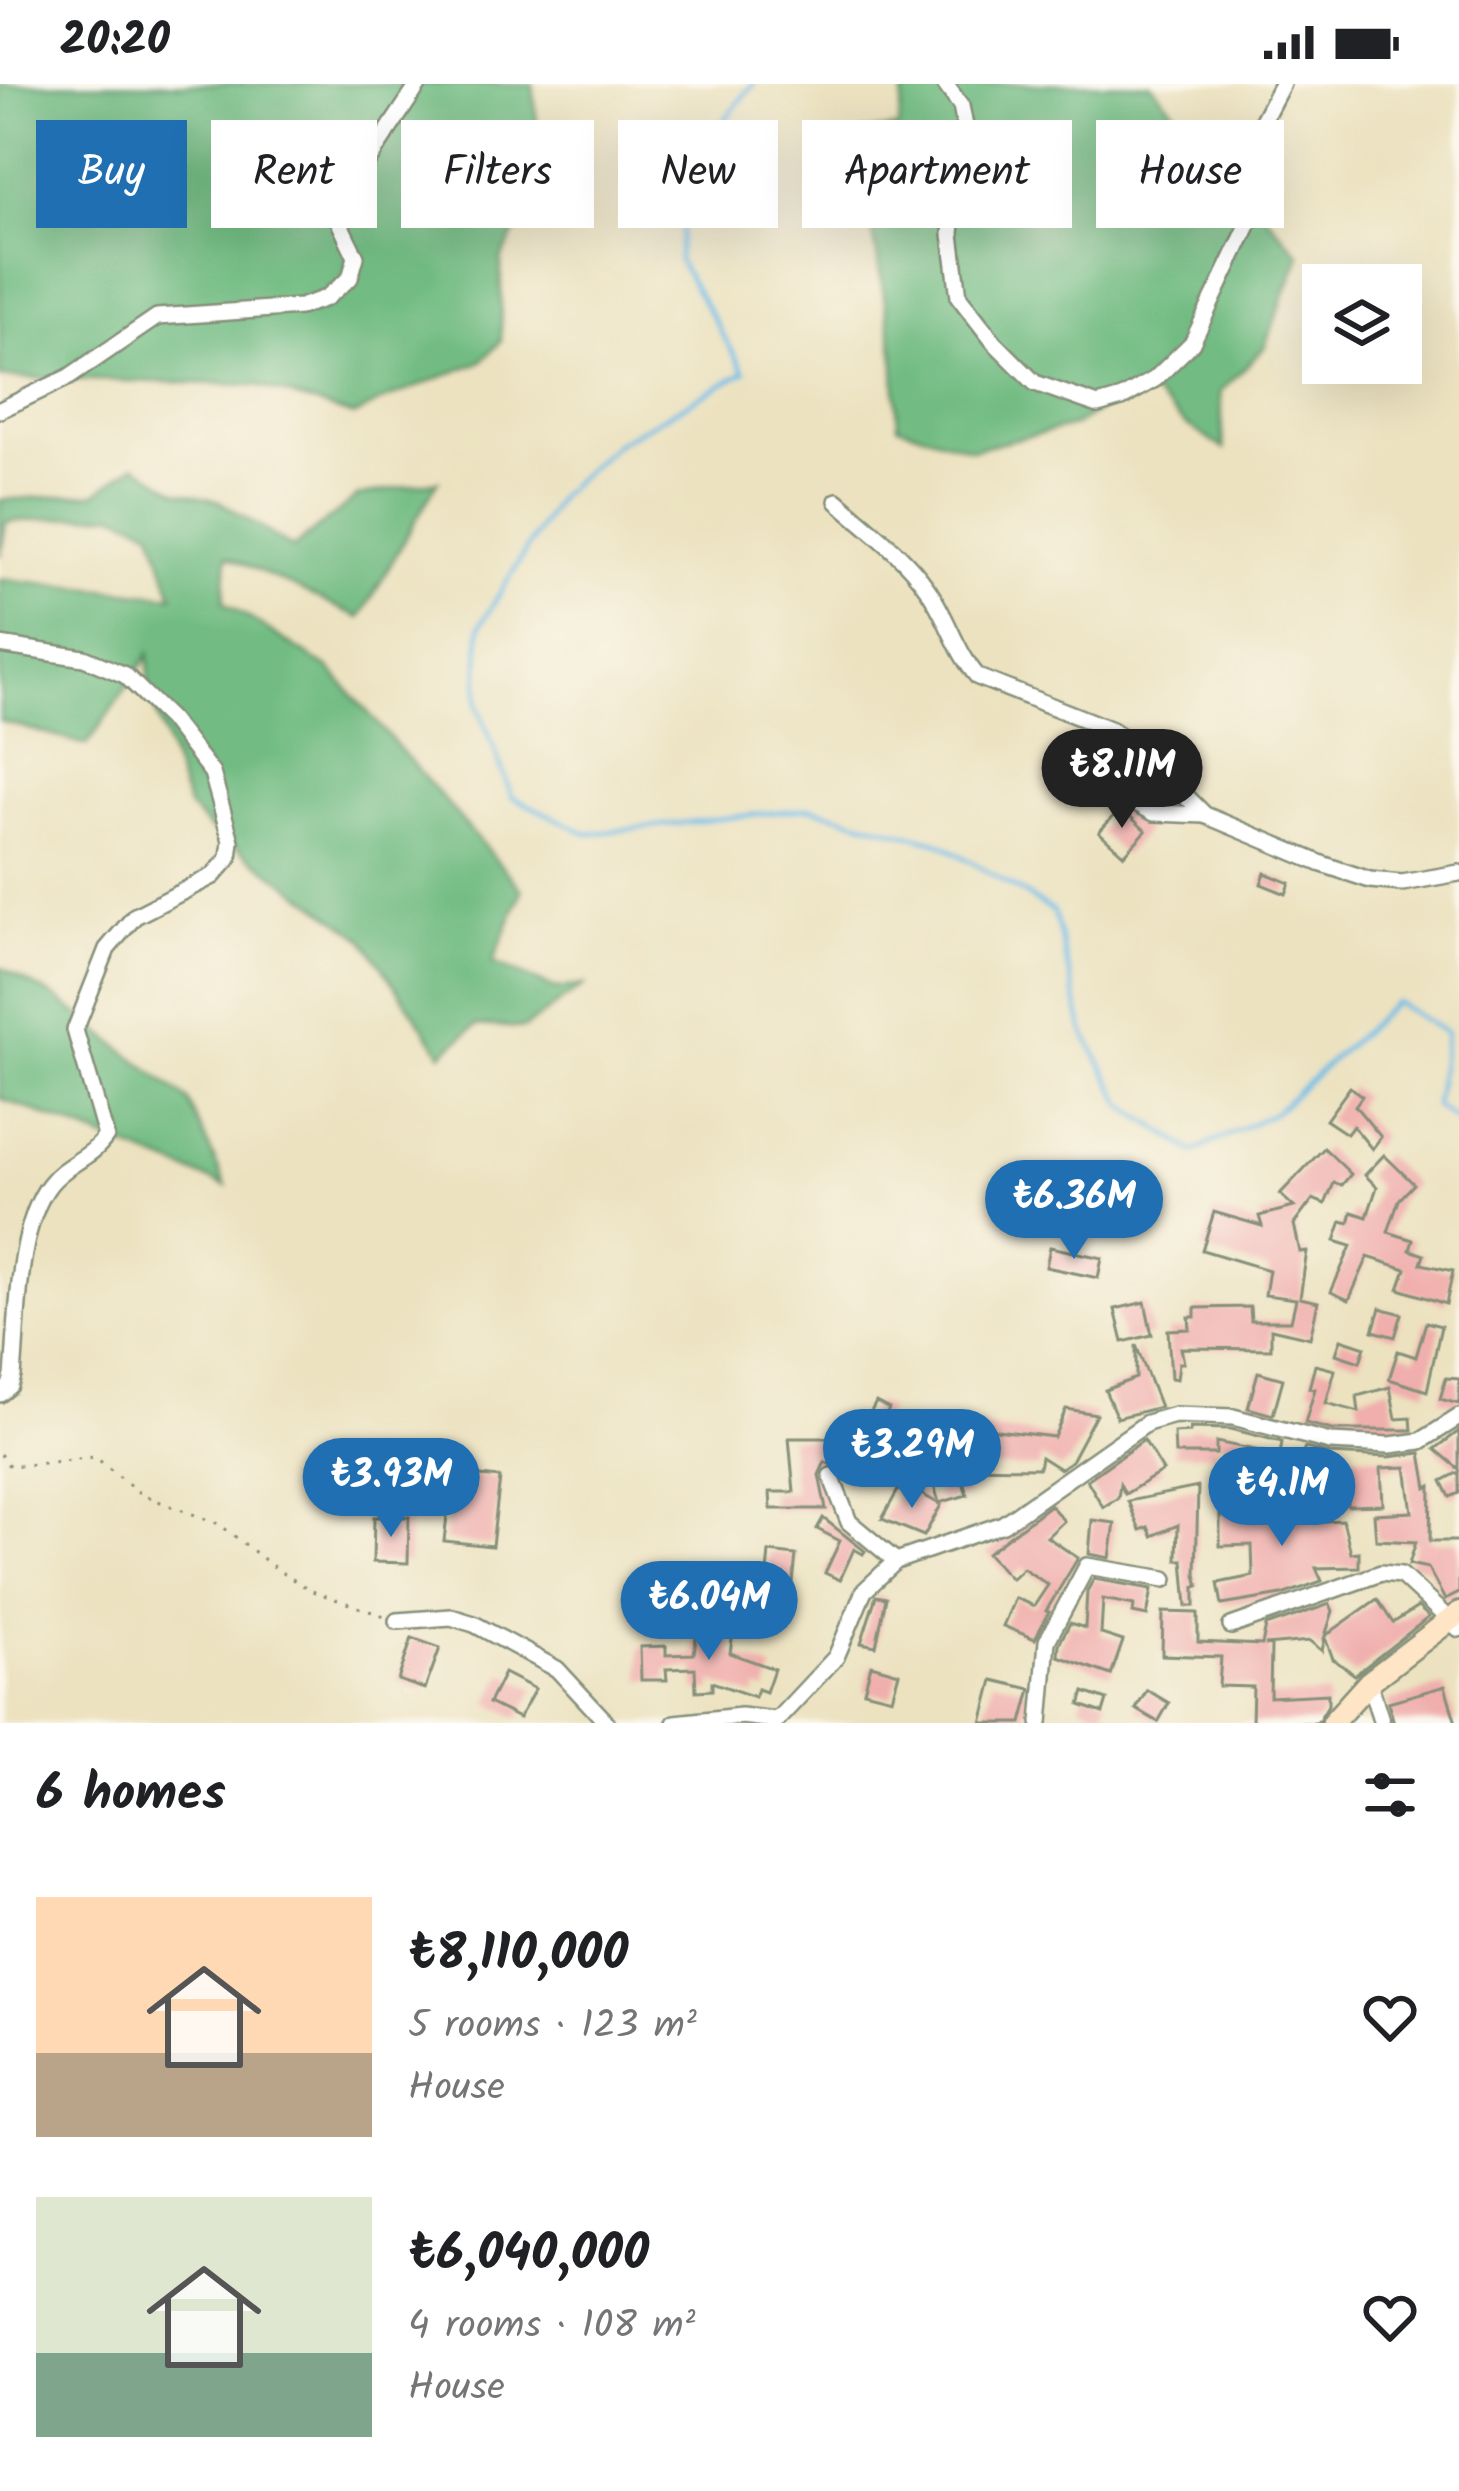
<!DOCTYPE html>
<meta charset="utf-8">
<style>
:root{--surface:#fff;--page:#f6f6f6;--text:#202124;--muted:#757577;--accent:#1f6fb2}
body{margin:0;font-family:Kalam,sans-serif;background:var(--page);color:var(--text);height:100vh;display:flex;flex-direction:column;font-size:45px;white-space:nowrap}
*{box-sizing:border-box;margin:0}
p{font-size:39px;color:var(--muted)}
.icon{flex:none;width:66px;height:66px;fill:none;stroke:currentColor;stroke-width:2;stroke-linecap:round;stroke-linejoin:round}
.map{position:relative;height:1639px;overflow:hidden}
.details{display:flex;flex-direction:column;background:var(--surface);flex:1}
.details>*{flex:none}
.top-card{position:absolute;left:36px;top:36px;width:1389px;height:108px;display:flex;gap:24px}
.buttons{position:absolute;left:1302px;top:180px;display:grid;gap:24px}
.buttons a{display:grid;place-items:center;width:120px;height:120px;border-radius:0px;background:var(--surface);box-shadow:0 12px 48px #0002;font-size:60px}
.price{position:absolute;translate:-50% -102px;padding:0 27px;border-radius:42px;background:var(--accent);color:#fff;font-size:39px;line-height:78px;filter:drop-shadow(0 3px 6px #0008)}
.price::after{content:'';position:absolute;left:50%;top:72px;width:36px;height:27px;margin-left:-18px;background:inherit;clip-path:polygon(0 0,100% 0,50% 100%)}
.price.active{background:#222;color:#fff}
ul{padding:0;list-style:none}
li{display:flex;align-items:center;gap:36px;height:300px;padding:0 36px}
li span{display:grid;place-items:center;flex:none;width:336px;height:240px;border-radius:0px;color:#555}
li>.icon{margin-inline-start:auto}
span .icon{width:144px;height:144px;fill:#fffc;stroke-width:1}
li b{font-size:51px}
h2{display:flex;justify-content:space-between;align-items:center;height:144px;padding:0 36px;font-size:51px}
.chip{padding:0 42px;border-radius:0px;background:var(--surface);box-shadow:0 12px 48px #0002;font-size:42px;line-height:108px}
.chip.active{background:var(--accent);color:#fff}
.status{display:flex;justify-content:space-between;align-items:center;height:84px;padding:0 60px;background:var(--surface);direction:ltr}
.status svg{height:33px;fill:currentColor}
.map>svg:first-child{display:block}
.forest{fill:#72bc83;stroke:#487c5c;stroke-width:3}
.lines{fill:none;stroke-linecap:round;stroke-linejoin:round}
.stream{stroke:#6bbbe6;stroke-width:4.5}
.building{fill:#f0aeac}
.street-casing{stroke:#86907a;stroke-width:20}
.secondary-casing{stroke:#86907a;stroke-width:26}
.path{stroke:#86907a;stroke-width:3;stroke-dasharray:3 9;stroke-linecap:butt}
.street{stroke:#fff;stroke-width:15}
.secondary{stroke:#fde5c5;stroke-width:21}
</style>
<div class="status"><b>20:20</b><svg viewBox="0 0 49 12"><path d="M0 12V9h3v3zM5 12V6h3v6zM10 12V3h3v9zM15 12V0h3v12zM26 1h20v11H26zM47 4h2v5h-2z"/></svg></div>
<div class="map">
<svg width="1459" height="1639" viewBox="0 0 1459 1639">
<rect width="100%" height="100%" fill="#fbf7ec"/>
<filter id="ink" filterUnits="userSpaceOnUse"><feTurbulence type="fractalNoise" baseFrequency=".00833" numOctaves="2"/><feDisplacementMap in="SourceGraphic" scale="24" xChannelSelector="R" yChannelSelector="G"/><feConvolveMatrix kernelMatrix="1 2 1 2 8 2 1 2 1" color-interpolation-filters="sRGB"/></filter>
<filter id="wash" filterUnits="userSpaceOnUse"><feTurbulence type="fractalNoise" baseFrequency=".004" numOctaves="4" result="noise"/><feDisplacementMap in="SourceGraphic" scale="48" xChannelSelector="R" yChannelSelector="G"/><feGaussianBlur stdDeviation="2.7" result="paint"/><feColorMatrix in="noise" values="0 0 0 0 0 0 0 0 0 0 0 0 0 0 0 0 0 1.4 0 .05"/><feComposite in="paint" operator="in"/></filter>
<g filter="url(#wash)">
<rect width="100%" height="100%" fill="#ece2c0"/>
<g class="forest">
<polygon points="0,0 533,0 539,59 535,109 501,176 501,257 482,277 388,314 354,332 257,301 0,293"/>
<polygon points="911,0 1151,0 1300,171 1264,264 1220,308 1224,365 1188,342 1148,306 1108,321 1073,342 972,365 898,342 894,267 873,148 886,98 862,49 898,44 904,8"/>
<polygon points="135,381 177,407 219,417 293,464 358,412 438,397 360,534 227,472 224,518 331,586 522,806 493,879 556,905 583,902 524,944 476,941 442,970 362,853 209,744 188,723 148,604 149,570 87,661 0,637 0,495 173,512 152,446 116,430 6,438 0,472 0,416 95,410"/>
<polygon points="0,883 58,915 188,1016 226,1102 0,1014"/>
</g>
<g class="lines">
<polyline class="stream" points="753,0 690,80 678,176 745,288 618,358 560,410 480,542 478,621 512,713 588,750 811,724 940,759 1054,828 1084,948 1124,1022 1194,1068 1275,1028 1395,918 1446,949 1435,1022 1459,1038"/>
</g>
<g id="blocks">
<g class="building">
<polygon points="1096,683 1115,700 1106,711 1086,694"/>
<polygon points="1121,724 1146,747 1124,771 1099,748"/>
<polygon points="1265,789 1290,799 1286,810 1261,800"/>
<polygon points="1350,1003 1362,1012 1355,1022 1381,1053 1372,1065 1353,1042 1347,1050 1326,1036"/>
<polygon points="1324,1064 1351,1090 1342,1101 1334,1099 1325,1120 1313,1115 1294,1140 1300,1168 1307,1167 1300,1214 1318,1218 1310,1254 1271,1245 1271,1265 1181,1264 1184,1279 1179,1279 1177,1295 1171,1294 1168,1246 1190,1245 1189,1233 1195,1233 1195,1224 1250,1223 1251,1237 1291,1237 1296,1215 1265,1211 1269,1186 1202,1166 1214,1128 1262,1142 1259,1132 1294,1123 1280,1110"/>
<polygon points="1384,1071 1414,1100 1399,1116 1388,1148 1413,1156 1410,1166 1424,1171 1421,1180 1453,1187 1446,1220 1399,1205 1406,1185 1368,1173 1349,1216 1331,1208 1351,1162 1335,1157 1342,1137 1349,1139 1352,1128 1367,1133 1377,1103 1365,1091"/>
<polygon points="1050,1163 1102,1174 1098,1194 1046,1183"/>
<polygon points="1145,1218 1152,1251 1123,1258 1115,1225"/>
<polygon points="1380,1224 1402,1230 1395,1253 1373,1247"/>
<polygon points="1426,1238 1441,1242 1427,1307 1389,1295 1398,1267 1416,1273"/>
<polygon points="1341,1255 1365,1263 1360,1278 1336,1270"/>
<polygon points="1136,1261 1160,1323 1117,1334 1105,1306 1136,1294"/>
<polygon points="1315,1281 1335,1286 1326,1319 1359,1328 1357,1312 1390,1303 1396,1335 1411,1334 1412,1346 1332,1346 1305,1339 1315,1305 1309,1304"/>
<polygon points="1258,1288 1283,1295 1273,1331 1248,1324"/>
<polygon points="1446,1294 1459,1295 1459,1320 1440,1315"/>
<polygon points="876,1318 889,1325 864,1374 867,1375 859,1393 825,1378 819,1391 826,1425 771,1425 770,1408 794,1408 789,1354 857,1354"/>
<polygon points="1066,1325 1096,1330 1071,1377 1060,1385 1041,1373 1039,1384 963,1383 972,1343 1054,1353"/>
<polygon points="1190,1344 1231,1345 1282,1358 1280,1371 1216,1358 1216,1370 1175,1370 1174,1349 1190,1348"/>
<polygon points="1459,1347 1459,1385 1435,1365"/>
<polygon points="1144,1356 1163,1387 1125,1410 1120,1400 1118,1414 1103,1423 1087,1396"/>
<polygon points="1305,1364 1329,1370 1389,1373 1421,1369 1427,1404 1431,1402 1430,1457 1459,1457 1459,1509 1445,1516 1428,1484 1409,1480 1416,1458 1376,1456 1374,1430 1412,1428 1406,1383 1381,1384 1383,1421 1348,1422 1347,1397 1329,1396 1325,1399 1292,1391"/>
<polygon points="957,1376 967,1411 939,1419 929,1384"/>
<polygon points="1459,1388 1459,1409 1450,1413 1442,1397"/>
<polygon points="452,1389 500,1394 492,1462 444,1457"/>
<polygon points="902,1399 941,1421 924,1452 882,1435"/>
<polygon points="1198,1403 1196,1491 1199,1502 1195,1503 1195,1522 1187,1522 1183,1476 1177,1476 1178,1441 1152,1452 1148,1443 1140,1446 1128,1417"/>
<polygon points="1258,1404 1273,1404 1266,1436 1271,1438 1278,1421 1309,1423 1309,1438 1343,1436 1351,1469 1359,1468 1359,1483 1316,1484 1322,1497 1282,1511 1222,1521 1218,1499 1253,1492 1252,1461 1220,1462 1220,1425 1255,1425"/>
<polygon points="1050,1421 1064,1437 1047,1453 1078,1474 1046,1527 1049,1528 1035,1555 1003,1542 1015,1514 1034,1522 1048,1501 1023,1484 1011,1495 987,1469"/>
<polygon points="374,1433 409,1433 408,1479 373,1478"/>
<polygon points="823,1434 865,1467 863,1470 854,1465 840,1496 825,1489 840,1457 817,1445"/>
<polygon points="1092,1436 1115,1439 1110,1474 1089,1470"/>
<polygon points="769,1468 796,1471 793,1500 766,1498"/>
<polygon points="1094,1495 1152,1505 1147,1532 1133,1529 1134,1521 1103,1515 1101,1550 1123,1557 1111,1591 1058,1572 1059,1560 1070,1539 1085,1544 1087,1507"/>
<polygon points="763,1508 789,1520 775,1550 749,1538"/>
<polygon points="876,1512 886,1514 876,1562 861,1559"/>
<polygon points="1377,1515 1393,1539 1418,1523 1429,1533 1355,1591 1333,1575 1325,1553 1322,1567 1310,1557 1265,1561 1271,1562 1270,1613 1328,1610 1328,1621 1317,1639 1252,1639 1253,1603 1219,1602 1221,1573 1162,1571 1163,1528 1198,1529 1198,1558 1262,1561 1266,1542 1330,1520 1333,1527 1325,1552"/>
<polygon points="698,1538 734,1543 730,1569 774,1585 766,1608 758,1605 755,1613 712,1598 712,1606 696,1607 695,1584 666,1585 667,1596 641,1596 640,1563 666,1562 666,1571 694,1570"/>
<polygon points="412,1554 440,1564 425,1605 398,1596"/>
<polygon points="871,1581 899,1589 892,1614 864,1607"/>
<polygon points="504,1589 535,1605 519,1634 489,1619"/>
<polygon points="993,1596 1031,1605 1022,1639 982,1639"/>
<polygon points="1445,1602 1456,1639 1394,1639 1388,1618"/>
<polygon points="1147,1606 1169,1619 1158,1638 1136,1625"/>
<polygon points="1084,1608 1107,1616 1103,1629 1080,1621"/>
</g>
</g>
</g>
<g filter="url(#ink)">
<use href="#blocks" fill-opacity="0" stroke="#86907a" stroke-width="3"/>
<g class="lines">
<g class="street-casing">
<g id="street">
<polyline points="945,0 961,22 966,47 965,68 956,89 951,150 959,213 994,258 1035,299 1098,321 1122,314 1155,295 1192,259 1261,114 1261,40 1282,0"/>
<polyline points="0,326 69,293 157,233 300,223 326,214 350,194 356,173 340,140 338,122 419,0"/>
<path d="M837,417C867,444 903,470 926,503C947,531 955,567 978,593L1112,646L1137,663L1205,731L1322,780L1370,796L1402,799L1459,789"/>
<path d="M0,561L84,574L125,591L170,635L212,689L231,757L229,774L213,792L135,832L107,865L75,946L106,1052C91,1075 66,1079 50,1100C16,1143 18,1239 13,1292L10,1302L0,1310"/>
<polyline points="1125,713 1154,729 1205,731"/>
<polyline points="831,1392 849,1438 896,1477"/>
<polyline points="397,1537 451,1533 474,1540 557,1585 607,1639"/>
<polyline points="1231,1542 1381,1489 1401,1491 1459,1545"/>
<polyline points="1369,1598 1382,1639"/>
<polyline points="675,1639 741,1632 775,1636"/>
<polyline points="774,1639 836,1573 864,1507 896,1477 1003,1440 1147,1339 1175,1331 1233,1333 1330,1358 1390,1361 1421,1357 1459,1333"/>
<polyline points="1040,1639 1047,1557 1087,1482 1165,1495"/>
</g>
</g>
<g class="secondary-casing">
<polyline id="secondary" points="1332,1639 1369,1598 1459,1529"/>
</g>
<polyline class="path" points="0,1370 10,1383 95,1373 142,1411 219,1440 279,1487 312,1507 384,1532"/>
<use href="#street" class="street"/>
<use href="#secondary" class="secondary"/>
</g>
</g>
</svg>
<div class="buttons">
<a><svg class="icon" aria-label="layers" viewBox="0 0 24 24"><path d="M12 4l9 5-9 5-9-5zM3 14l9 5 9-5"/></svg></a>
</div>
<b class="price active" style="left:1122px;top:747px">₺8.11M</b>
<b class="price" style="left:1074px;top:1178px">₺6.36M</b>
<b class="price" style="left:912px;top:1427px">₺3.29M</b>
<b class="price" style="left:391px;top:1456px">₺3.93M</b>
<b class="price" style="left:1282px;top:1465px">₺4.1M</b>
<b class="price" style="left:709px;top:1579px">₺6.04M</b>
<div class="top-card">
<a class="chip active">Buy</a>
<a class="chip">Rent</a>
<a class="chip">Filters</a>
<a class="chip">New</a>
<a class="chip">Apartment</a>
<a class="chip">House</a>
</div>
</div>
<section class="details">
<h2>6 homes<svg class="icon" aria-label="filters" viewBox="0 0 24 24"><path d="M4 7h16M4 17h16"/><circle cx="9" cy="7" r="2"/><circle cx="15" cy="17" r="2"/></svg></h2>
<ul>
<li><span style="background:linear-gradient(#ffd9b3 65%,#b9a48a 0)"><svg class="icon" aria-label="home" viewBox="0 0 24 24"><path d="M3 11l9-7 9 7M6 9v11h12V9"/></svg></span><div><b>₺8,110,000</b><p>5 rooms · 123 m²</p><p>House</p></div><svg class="icon" aria-label="heart" viewBox="0 0 24 24"><path d="M12 20l-8-8c-3-5 5-10 8-4 3-6 11-1 8 4z"/></svg></li>
<li><span style="background:linear-gradient(#dfe7d0 65%,#7fa58c 0)"><svg class="icon" aria-label="home" viewBox="0 0 24 24"><path d="M3 11l9-7 9 7M6 9v11h12V9"/></svg></span><div><b>₺6,040,000</b><p>4 rooms · 108 m²</p><p>House</p></div><svg class="icon" aria-label="heart" viewBox="0 0 24 24"><path d="M12 20l-8-8c-3-5 5-10 8-4 3-6 11-1 8 4z"/></svg></li>
</ul>
</section>
